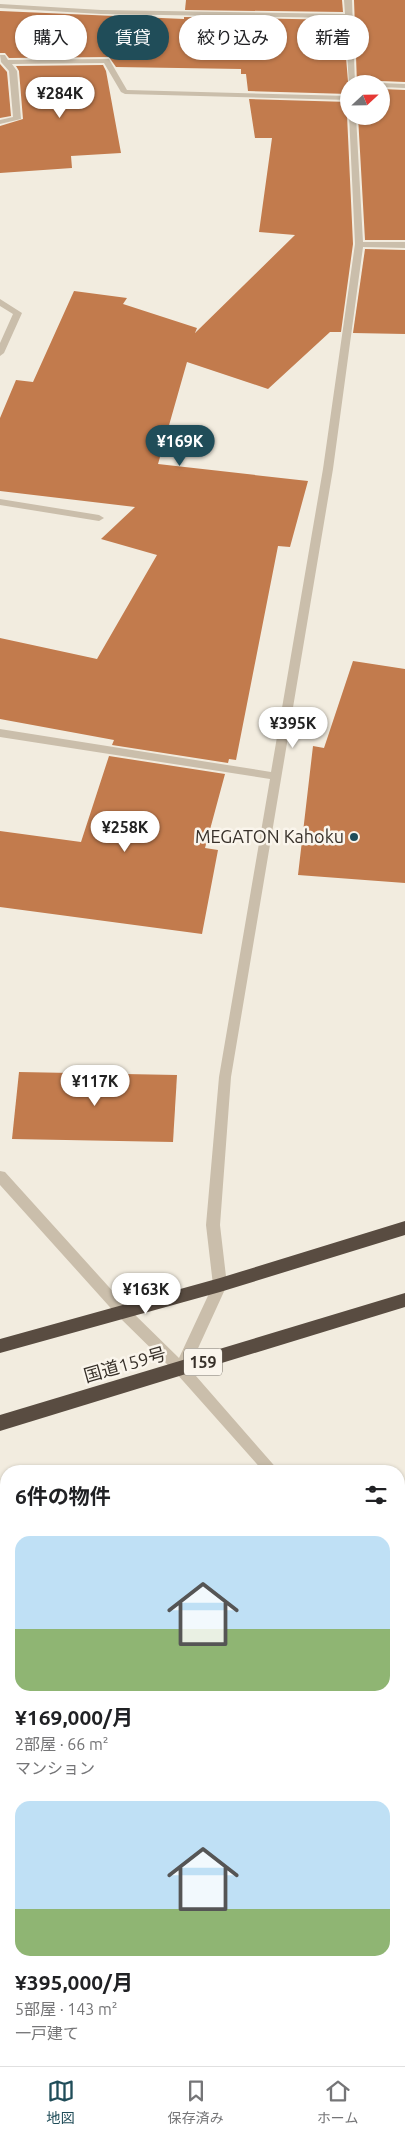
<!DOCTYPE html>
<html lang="ja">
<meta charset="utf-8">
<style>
:root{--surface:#fff;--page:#f2f2f2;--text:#202124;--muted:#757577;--line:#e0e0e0;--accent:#204d59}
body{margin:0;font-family:Ubuntu,"Noto Sans JP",sans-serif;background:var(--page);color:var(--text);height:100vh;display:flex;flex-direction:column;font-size:19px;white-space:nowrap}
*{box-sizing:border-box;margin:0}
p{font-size:16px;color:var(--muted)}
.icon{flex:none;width:28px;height:28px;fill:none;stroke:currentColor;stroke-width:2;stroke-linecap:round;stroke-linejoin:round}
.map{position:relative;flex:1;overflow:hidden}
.sheet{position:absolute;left:0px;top:1465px;width:405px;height:601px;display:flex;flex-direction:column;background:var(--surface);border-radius:20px 20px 0 0;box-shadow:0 1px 4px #0004}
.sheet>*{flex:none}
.guide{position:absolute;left:15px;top:15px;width:375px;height:45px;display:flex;gap:10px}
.needle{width:32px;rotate:68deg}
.fabs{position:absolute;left:340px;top:75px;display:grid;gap:10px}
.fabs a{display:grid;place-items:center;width:50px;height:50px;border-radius:50%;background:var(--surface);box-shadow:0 1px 4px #0004;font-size:25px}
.price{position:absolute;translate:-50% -42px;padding:0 11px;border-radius:18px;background:#fff;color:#222;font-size:16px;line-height:32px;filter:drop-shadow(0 1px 2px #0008)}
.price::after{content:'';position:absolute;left:50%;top:30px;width:15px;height:11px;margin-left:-8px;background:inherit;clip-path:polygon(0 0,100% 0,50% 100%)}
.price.active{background:var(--accent);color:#fff}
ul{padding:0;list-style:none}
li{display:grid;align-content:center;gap:10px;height:265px;padding:0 15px}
li span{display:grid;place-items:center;height:155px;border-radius:15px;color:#555}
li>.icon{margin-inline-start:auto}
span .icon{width:90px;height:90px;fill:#fffc;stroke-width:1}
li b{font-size:21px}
h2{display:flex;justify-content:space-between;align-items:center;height:60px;padding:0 15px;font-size:21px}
.pill{padding:0 18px;border-radius:22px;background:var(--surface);box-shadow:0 1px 4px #0004;font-size:18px;line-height:45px}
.pill.active{background:var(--accent);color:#fff}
.tab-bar{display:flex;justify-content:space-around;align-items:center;height:70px;border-top:1px solid var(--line);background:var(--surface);font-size:14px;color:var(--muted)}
.tab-bar a{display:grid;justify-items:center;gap:2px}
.tab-bar .active{color:var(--accent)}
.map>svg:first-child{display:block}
.building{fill:#c27b4d}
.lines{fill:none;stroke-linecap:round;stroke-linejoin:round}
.minor{fill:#cabeab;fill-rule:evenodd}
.highway{fill:#594c41;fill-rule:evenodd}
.poi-dot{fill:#204d59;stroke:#faf5ec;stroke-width:2}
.labels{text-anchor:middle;stroke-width:5;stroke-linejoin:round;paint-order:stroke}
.shield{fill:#faf5ec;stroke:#726c64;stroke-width:1}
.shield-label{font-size:16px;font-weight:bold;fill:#38312a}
.poi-label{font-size:18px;fill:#38312a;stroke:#faf5ec;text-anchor:end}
.street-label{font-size:18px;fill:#38312a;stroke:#faf5ec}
</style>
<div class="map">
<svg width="405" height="2066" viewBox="0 0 405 2066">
<rect width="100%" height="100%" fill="#f2ecdf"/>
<g class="building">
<polygon points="186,0 342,0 343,12 185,10"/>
<polygon points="354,0 405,0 405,82 381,81 376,84 357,84"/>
<polygon points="0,11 184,19 184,17 343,20 349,94 248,91 246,74 241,74 241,69 116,67 109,57 9,58 5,53 0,53"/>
<polygon points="0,64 7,72 11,116 0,118"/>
<polygon points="103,65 106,71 121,153 71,156 72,168 0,173 0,126 23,119 19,71 16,66"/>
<polygon points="381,89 405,90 405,240 365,240 358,116 381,116"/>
<polygon points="249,99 349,102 347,115 353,244 341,332 330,332 268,389 187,362 158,464 308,481 290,547 278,546 236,760 229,759 228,763 112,745 114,740 0,719 0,638 97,659 157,555 101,539 135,507 0,491 0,418 16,380 33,382 74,291 127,298 123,304 197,328 195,333 295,235 259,232 272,138 255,138"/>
<polygon points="365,249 405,250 405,334 353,333"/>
<polygon points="353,661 405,669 405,883 298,875 313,746 324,748"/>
<polygon points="109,756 225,774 205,848 218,850 202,934 0,907 0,831 81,842"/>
<polygon points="19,1072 177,1075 173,1142 12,1139"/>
</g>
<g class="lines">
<g class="minor">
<polygon points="344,0 352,0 355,84 349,84 349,86 345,18 101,14 0,8 0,4 101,10 345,14"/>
<polygon points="0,55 5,55 8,60 109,59 127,90 349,96 349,100 125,94 121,92 104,63 12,64 17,71 21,119 0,124 0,120 13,117 9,71 1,62"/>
<polygon points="381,83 405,84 405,88 381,87 381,84 378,84"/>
<polygon points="349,115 356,116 363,242 405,242 405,248 363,247 333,469 231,1077 220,1225 227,1285 189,1368 279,1471 263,1471 176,1373 117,1315 0,1185 0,1171 5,1172 127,1307 179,1358 213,1285 206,1225 219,1077 270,779 0,737 0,729 271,772 323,469 355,244"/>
<polygon points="0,299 22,313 4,353 0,356 0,343 13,314 0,306"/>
<polygon points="0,499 99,515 104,518 99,521 0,505"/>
<polygon points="399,1607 405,1610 405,1628 399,1625"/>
</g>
<g class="highway">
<polygon points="405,1221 405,1235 220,1292 0,1353 0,1339 220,1278"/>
<polygon points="405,1293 405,1307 0,1431 0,1415"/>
</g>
</g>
<circle class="poi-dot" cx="354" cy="837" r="5"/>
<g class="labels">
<rect class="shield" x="184" y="1348.5" width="38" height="27" rx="4"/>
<g class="shield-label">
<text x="203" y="1368">159</text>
</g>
<g class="poi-label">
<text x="344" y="843">MEGATON Kahoku</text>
</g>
<g class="street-label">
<text transform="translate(125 1365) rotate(-16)" y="6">国道159号</text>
</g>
</g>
</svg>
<div class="fabs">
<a><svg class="needle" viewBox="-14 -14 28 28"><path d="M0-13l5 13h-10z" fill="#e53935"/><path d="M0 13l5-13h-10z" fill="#757577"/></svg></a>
</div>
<b class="price" style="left:60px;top:119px">¥284K</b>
<b class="price active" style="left:180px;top:467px">¥169K</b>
<b class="price" style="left:293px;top:749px">¥395K</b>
<b class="price" style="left:125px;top:853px">¥258K</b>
<b class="price" style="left:95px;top:1107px">¥117K</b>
<b class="price" style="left:146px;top:1315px">¥163K</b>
<div class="guide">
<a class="pill">購入</a>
<a class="pill active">賃貸</a>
<a class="pill">絞り込み</a>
<a class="pill">新着</a>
</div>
<section class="sheet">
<h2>6件の物件<svg class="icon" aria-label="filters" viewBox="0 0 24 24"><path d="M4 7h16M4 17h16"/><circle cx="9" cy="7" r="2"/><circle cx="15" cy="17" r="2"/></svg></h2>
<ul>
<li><span style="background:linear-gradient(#bfe0f5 60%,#8fb573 0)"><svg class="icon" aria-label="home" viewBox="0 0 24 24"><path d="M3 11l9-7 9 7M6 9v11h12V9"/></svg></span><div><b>¥169,000/月</b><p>2部屋 · 66 m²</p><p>マンション</p></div></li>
<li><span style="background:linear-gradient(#bfe0f5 70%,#8fb573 0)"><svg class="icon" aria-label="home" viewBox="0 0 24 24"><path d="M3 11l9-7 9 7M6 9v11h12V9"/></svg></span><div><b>¥395,000/月</b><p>5部屋 · 143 m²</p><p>一戸建て</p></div></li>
</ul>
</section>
</div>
<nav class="tab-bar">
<a class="active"><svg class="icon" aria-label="map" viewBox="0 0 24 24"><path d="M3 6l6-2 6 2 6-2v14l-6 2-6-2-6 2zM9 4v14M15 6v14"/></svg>地図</a>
<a><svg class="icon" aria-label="saved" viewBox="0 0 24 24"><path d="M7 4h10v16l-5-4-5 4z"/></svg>保存済み</a>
<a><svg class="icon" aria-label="home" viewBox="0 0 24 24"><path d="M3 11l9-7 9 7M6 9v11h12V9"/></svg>ホーム</a>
</nav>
